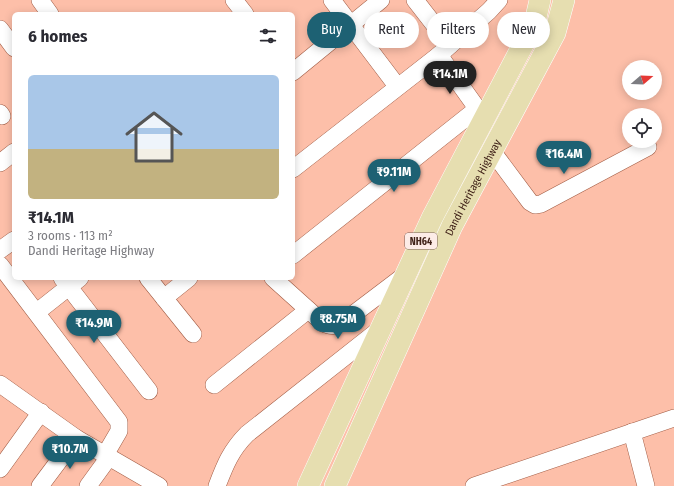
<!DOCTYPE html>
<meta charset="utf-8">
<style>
:root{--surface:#fff;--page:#f2f2f3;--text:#2b2b33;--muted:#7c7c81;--line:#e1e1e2;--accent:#1d6173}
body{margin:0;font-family:"Fira Sans Condensed",sans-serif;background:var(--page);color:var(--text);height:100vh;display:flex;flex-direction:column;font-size:15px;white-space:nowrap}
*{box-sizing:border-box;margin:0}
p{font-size:13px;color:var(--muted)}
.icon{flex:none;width:22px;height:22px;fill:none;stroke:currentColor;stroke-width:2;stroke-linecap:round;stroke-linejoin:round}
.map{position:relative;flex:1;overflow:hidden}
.details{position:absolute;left:12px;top:12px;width:283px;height:268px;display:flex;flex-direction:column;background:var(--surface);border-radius:6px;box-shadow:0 2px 10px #0003}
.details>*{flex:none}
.guide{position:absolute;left:307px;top:12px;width:307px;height:36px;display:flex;gap:8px}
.needle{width:26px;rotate:71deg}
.fabs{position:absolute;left:622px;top:60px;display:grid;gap:8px}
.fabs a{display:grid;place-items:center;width:40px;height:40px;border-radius:50%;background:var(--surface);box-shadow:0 2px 10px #0003;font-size:20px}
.price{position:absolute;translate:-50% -34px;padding:0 9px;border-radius:14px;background:var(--accent);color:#fff;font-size:13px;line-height:26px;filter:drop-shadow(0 1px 2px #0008)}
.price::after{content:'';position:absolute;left:50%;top:24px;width:12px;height:9px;margin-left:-6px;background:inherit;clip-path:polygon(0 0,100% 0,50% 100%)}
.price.selected{background:#222;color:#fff}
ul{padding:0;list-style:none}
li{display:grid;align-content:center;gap:8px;height:212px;padding:0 16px}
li+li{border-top:1px solid var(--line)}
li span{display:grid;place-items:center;height:124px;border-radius:6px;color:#555}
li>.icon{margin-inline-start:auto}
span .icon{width:72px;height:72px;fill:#fffc;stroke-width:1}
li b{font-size:17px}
h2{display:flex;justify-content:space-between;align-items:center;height:48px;padding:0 16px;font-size:17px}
.tag{padding:0 14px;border-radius:18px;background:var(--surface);box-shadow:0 2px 10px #0003;font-size:14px;line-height:36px}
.tag.selected{background:var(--accent);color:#fff}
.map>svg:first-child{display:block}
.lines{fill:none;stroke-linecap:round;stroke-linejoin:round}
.minor-casing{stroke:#a15c44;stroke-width:18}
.major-casing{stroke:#fff;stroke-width:22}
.minor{stroke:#fff;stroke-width:17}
.major{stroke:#e6deb0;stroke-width:21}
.labels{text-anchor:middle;stroke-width:3;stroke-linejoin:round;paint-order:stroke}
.shield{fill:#fdece7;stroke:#795f57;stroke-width:1}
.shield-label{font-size:10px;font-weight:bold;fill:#412319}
.street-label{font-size:11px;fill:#412319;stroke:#fdece7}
</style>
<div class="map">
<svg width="674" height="486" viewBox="0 0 674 486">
<rect width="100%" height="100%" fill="#fdbfa9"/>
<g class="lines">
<g class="minor-casing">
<g id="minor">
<polyline points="40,0 50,14"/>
<polyline points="234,0 245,14"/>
<polyline points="332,0 397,86"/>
<polyline points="415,0 450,45"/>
<polyline points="0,29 14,48"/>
<polyline points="439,55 484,118"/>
<polyline points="293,72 381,0"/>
<polyline points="0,113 2,116"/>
<polyline points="492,151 530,202 535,205 541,204 648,147"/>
<polyline points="0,163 14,152"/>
<polyline points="293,169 439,55 489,11 499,0"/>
<polyline points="0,250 14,240"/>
<polyline points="293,255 477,109"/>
<polyline points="0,265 119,422 119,431 105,455"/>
<polyline points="62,278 149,391"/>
<polyline points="148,278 193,334"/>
<path d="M273,278L323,323C331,327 335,326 343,322L405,275"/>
<polyline points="164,298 189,278"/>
<polyline points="37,312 80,278"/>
<polyline points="0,384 76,438 159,486"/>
<polyline points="214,385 308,310"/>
<polyline points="632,432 646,486"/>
<polyline points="0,469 41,412"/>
<polyline points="40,486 76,438"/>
<polyline points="88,486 109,457"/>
<path d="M217,486C225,465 231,450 247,434L380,329"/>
<polyline points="474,486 674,418"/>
</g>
</g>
<g class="major-casing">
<g id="major">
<polyline points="308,486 432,218 535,22 540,0"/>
<path id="s1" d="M335,486L452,226L555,33L564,0"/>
</g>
</g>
<use href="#minor" class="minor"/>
<use href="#major" class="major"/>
</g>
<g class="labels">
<rect class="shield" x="405" y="233" width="32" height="16" rx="3"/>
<g class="shield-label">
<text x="421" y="245">NH64</text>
</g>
<g class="street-label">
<text dy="4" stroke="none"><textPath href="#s1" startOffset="329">Dandi Heritage Highway</textPath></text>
</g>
</g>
</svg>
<div class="fabs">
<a><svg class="needle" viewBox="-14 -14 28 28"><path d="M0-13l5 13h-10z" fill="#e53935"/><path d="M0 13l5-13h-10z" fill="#7c7c81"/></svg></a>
<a><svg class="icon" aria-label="locate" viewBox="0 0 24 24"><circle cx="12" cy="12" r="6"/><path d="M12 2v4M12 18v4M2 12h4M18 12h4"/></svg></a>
</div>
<b class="price selected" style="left:450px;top:95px">₹14.1M</b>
<b class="price" style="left:564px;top:175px">₹16.4M</b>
<b class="price" style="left:394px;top:193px">₹9.11M</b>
<b class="price" style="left:338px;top:340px">₹8.75M</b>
<b class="price" style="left:94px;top:344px">₹14.9M</b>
<b class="price" style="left:70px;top:470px">₹10.7M</b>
<div class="guide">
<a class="tag selected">Buy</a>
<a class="tag">Rent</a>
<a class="tag">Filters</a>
<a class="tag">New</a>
</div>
<section class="details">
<h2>6 homes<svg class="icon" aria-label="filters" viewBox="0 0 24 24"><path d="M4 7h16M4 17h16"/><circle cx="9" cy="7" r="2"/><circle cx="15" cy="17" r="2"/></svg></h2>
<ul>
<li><span style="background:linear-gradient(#a9c7e8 60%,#c2b280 0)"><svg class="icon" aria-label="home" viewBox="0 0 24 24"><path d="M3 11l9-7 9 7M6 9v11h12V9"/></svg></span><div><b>₹14.1M</b><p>3 rooms · 113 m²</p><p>Dandi Heritage Highway</p></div></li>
</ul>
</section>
</div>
